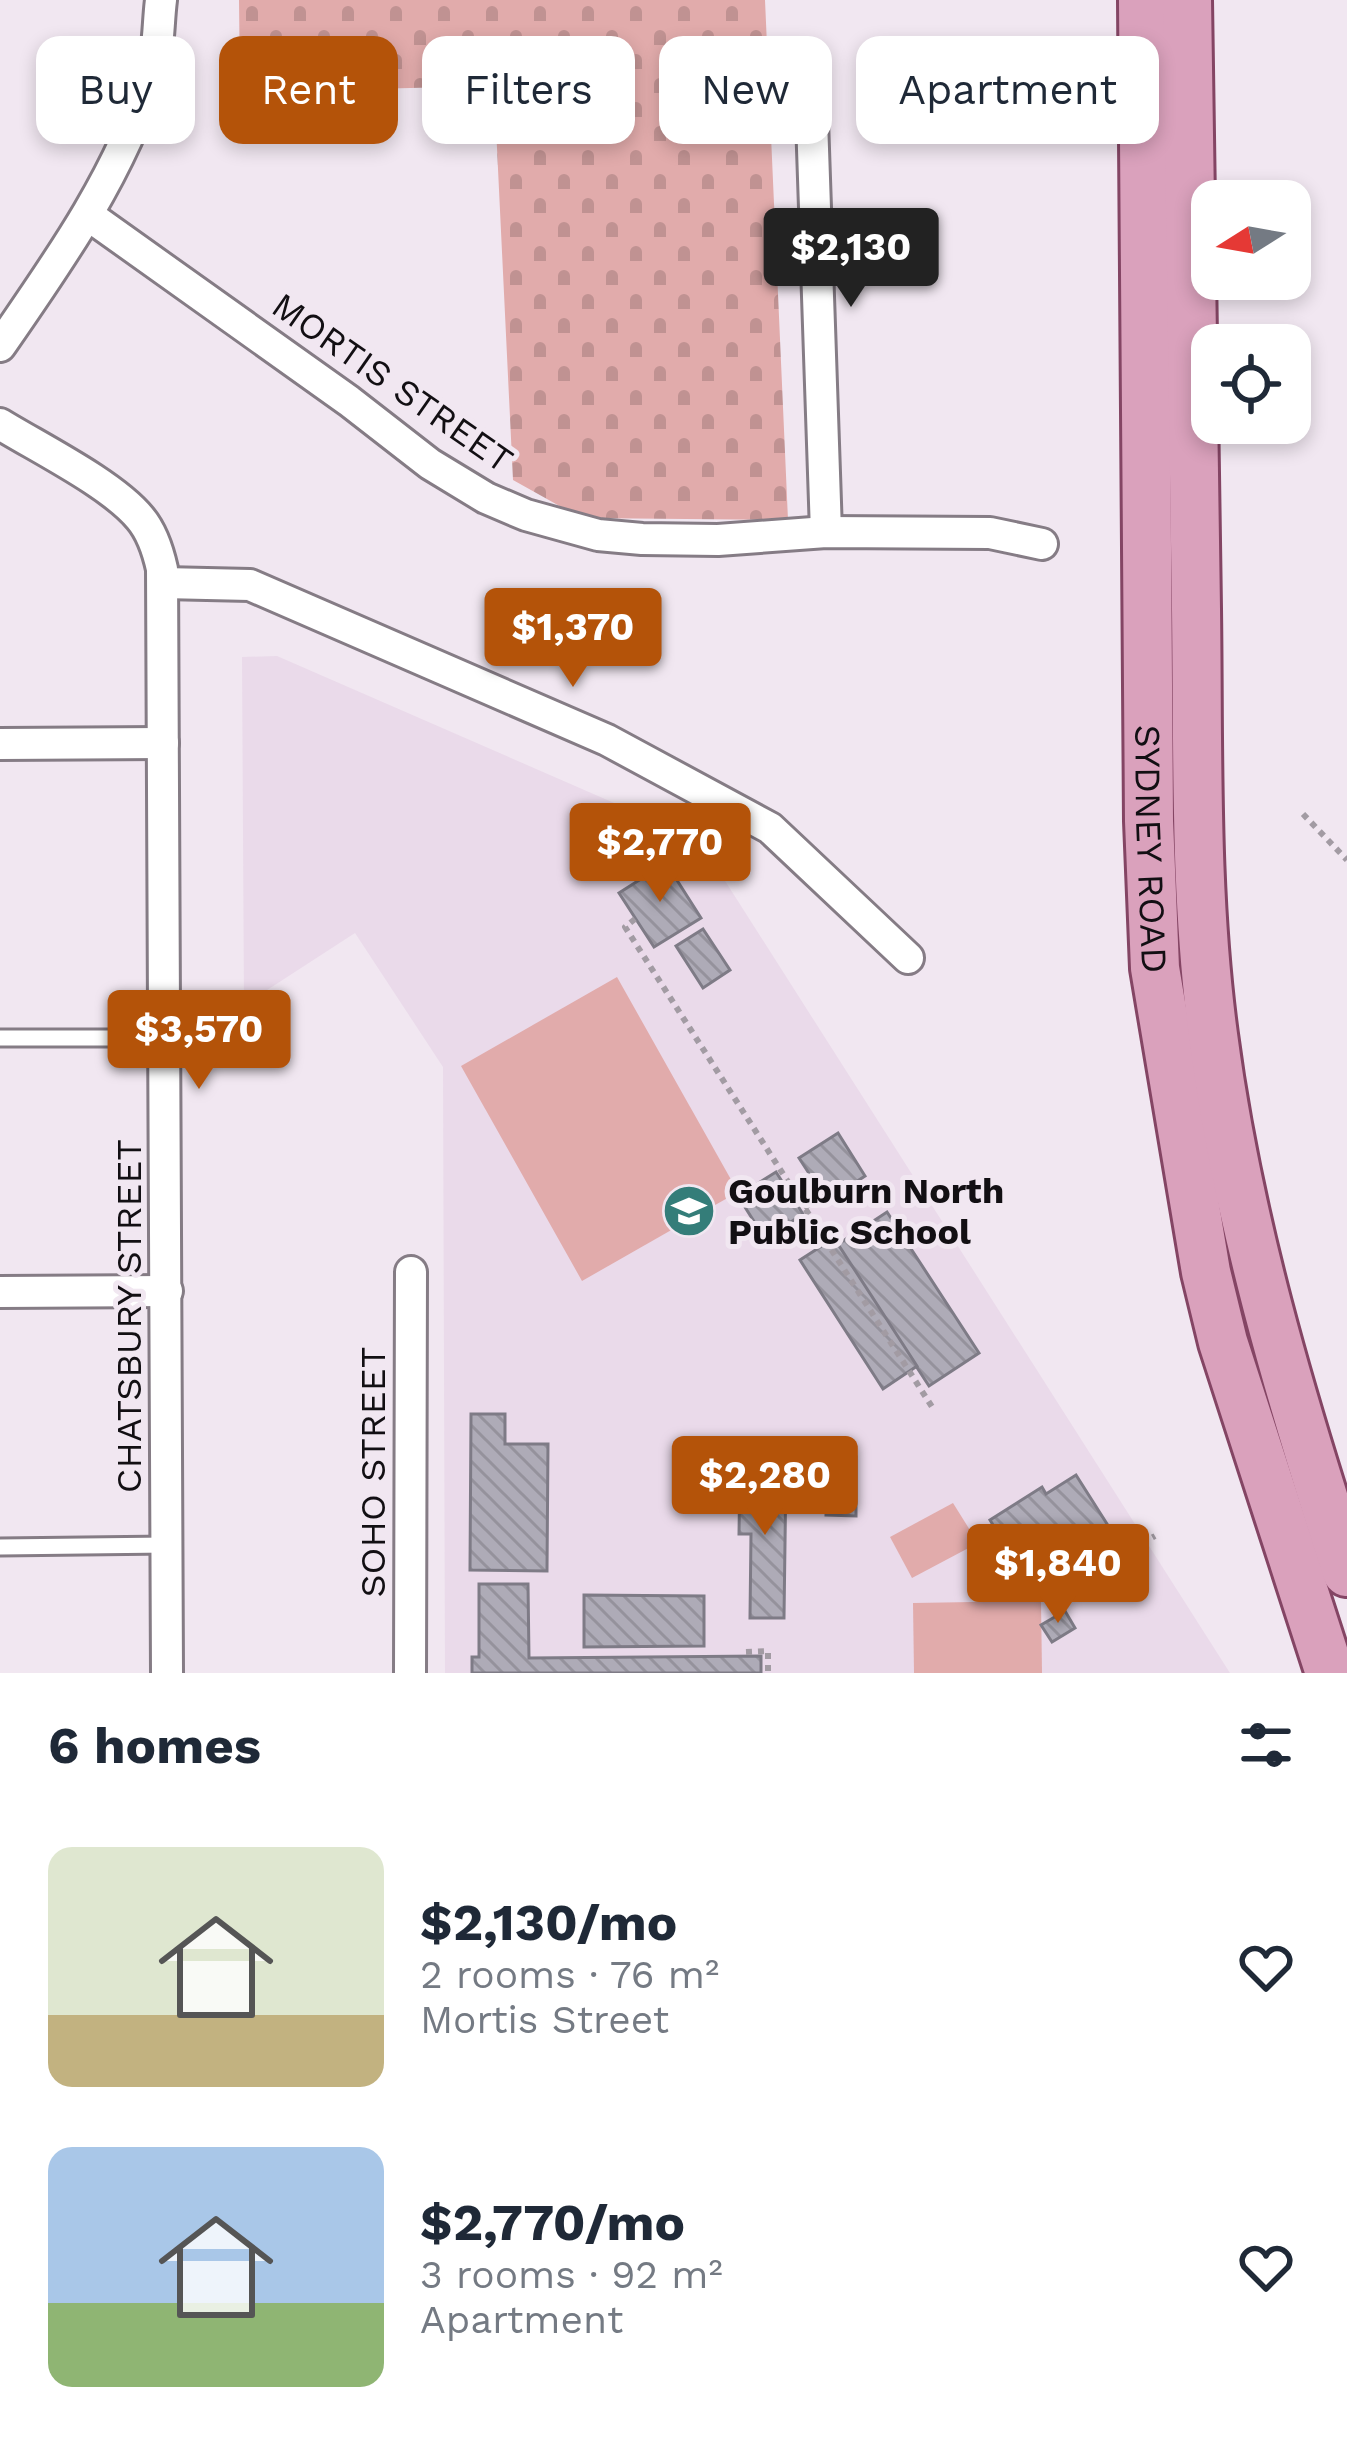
<!DOCTYPE html>
<meta charset="utf-8">
<style>
:root{--surface:#fff;--page:#f2f2f3;--text:#1f2937;--muted:#747a83;--accent:#b45309}
body{margin:0;font-family:"Work Sans",sans-serif;background:var(--page);color:var(--text);height:100vh;display:flex;flex-direction:column;font-size:45px;white-space:nowrap}
*{box-sizing:border-box;margin:0}
p{font-size:39px;color:var(--muted)}
.icon{flex:none;width:66px;height:66px;fill:none;stroke:currentColor;stroke-width:2;stroke-linecap:round;stroke-linejoin:round}
.map{position:relative;height:1673px;overflow:hidden}
.panel{display:flex;flex-direction:column;background:var(--surface);flex:1}
.panel>*{flex:none}
.hud{position:absolute;left:36px;top:36px;width:1275px;height:108px;display:flex;gap:24px}
.needle{width:78px;rotate:259deg}
.controls{position:absolute;left:1191px;top:180px;display:grid;gap:24px}
.controls a{display:grid;place-items:center;width:120px;height:120px;border-radius:24px;background:var(--surface);box-shadow:0 6px 18px #0003;font-size:60px}
.price{position:absolute;translate:-50% -102px;padding:0 27px;border-radius:12px;background:var(--accent);color:#fff;font-size:39px;line-height:78px;filter:drop-shadow(0 3px 6px #0008)}
.price::after{content:'';position:absolute;left:50%;top:72px;width:36px;height:27px;margin-left:-18px;background:inherit;clip-path:polygon(0 0,100% 0,50% 100%)}
.price.selected{background:#222;color:#fff}
ul{padding:0;list-style:none}
li{display:flex;align-items:center;gap:36px;height:300px;padding:0 48px}
li span{display:grid;place-items:center;flex:none;width:336px;height:240px;border-radius:24px;color:#555}
li>.icon{margin-inline-start:auto}
span .icon{width:144px;height:144px;fill:#fffc;stroke-width:1}
li b{font-size:51px}
h2{display:flex;justify-content:space-between;align-items:center;height:144px;padding:0 48px;font-size:51px}
.tag{padding:0 42px;border-radius:24px;background:var(--surface);box-shadow:0 6px 18px #0003;font-size:42px;line-height:108px}
.tag.selected{background:var(--accent);color:#fff}
.map>svg:first-child{display:block}
.built{fill:#eadaea}
.cemetery{fill:url(#cemetery-stones)}
.green{fill:#e1abab}
.building{fill:url(#building-back-hatch);stroke:#7e7b86;stroke-width:3}
.lines{fill:none;stroke-linecap:round;stroke-linejoin:round}
.lane-casing{stroke:#857c85;stroke-width:21}
.street-casing{stroke:#857c85;stroke-width:36}
.primary-casing{stroke:#844564;stroke-width:54}
.path{stroke:#a29ba3;stroke-width:6;stroke-dasharray:6 6;stroke-linecap:butt}
.lane{stroke:#fff;stroke-width:15}
.street{stroke:#fff;stroke-width:30}
.primary{stroke:#daa1bc;stroke-width:48}
.labels{text-anchor:middle;stroke-width:10;stroke-linejoin:round;paint-order:stroke}
.street-label{font-size:36px;fill:#120f13;stroke:#f1e7f1}
.poi-label{font-size:36px;font-weight:bold;fill:#120f13;stroke:#f1e7f1;text-anchor:start}
</style>
<div class="map">
<svg width="1347" height="1673" viewBox="0 0 1347 1673">
<defs>
<pattern id="cemetery-stones" width="16" height="16" patternUnits="userSpaceOnUse" patternTransform="scale(3)"><rect width="16" height="16" fill="#e1abab"/><path d="M2 7V4a2 2 0 0 1 4 0v3zM10 15v-3a2 2 0 0 1 4 0v3z" fill="#c09292"/></pattern>
<pattern id="building-back-hatch" width="6" height="6" patternUnits="userSpaceOnUse" patternTransform="scale(3)"><rect width="6" height="6" fill="#aeabb7"/><path d="M-1 5l2 2M0 0l6 6M5-1l2 2" fill="none" stroke="#95929c"/></pattern>
</defs>
<rect width="100%" height="100%" fill="#f1e7f1"/>
<polygon class="built" points="277,656 699,840 1230,1673 445,1673 443,1067 355,933 244,1005 242,657"/>
<polygon class="cemetery" points="239,0 765,0 788,520 581,518 513,480 494,86 240,92"/>
<g class="green">
<polygon points="617,977 738,1192 582,1281 461,1066"/>
<polygon points="953,1503 978,1543 912,1578 890,1537"/>
<polygon points="1041,1601 1042,1673 914,1673 913,1603"/>
</g>
<g class="building">
<polygon points="666,863 701,918 654,947 619,893"/>
<polygon points="703,929 730,970 703,988 676,946"/>
<polygon points="838,1133 865,1176 827,1201 799,1158"/>
<polygon points="776,1172 803,1214 765,1239 738,1196"/>
<polygon points="887,1212 979,1353 929,1386 837,1245"/>
<polygon points="834,1238 917,1366 883,1389 800,1260"/>
<polygon points="471,1414 505,1414 505,1444 548,1444 547,1571 470,1570"/>
<polygon points="827,1457 856,1457 856,1516 826,1515"/>
<polygon points="740,1468 786,1469 784,1618 750,1618 751,1534 739,1534"/>
<polygon points="1076,1475 1121,1546 1117,1549 1125,1562 1113,1570 1104,1556 1052,1589 1034,1561 1041,1557 1035,1547 1024,1554 1017,1542 1008,1549 990,1520 1042,1487 1046,1494"/>
<polygon points="479,1584 528,1584 529,1658 761,1656 761,1673 472,1673 472,1657 479,1657"/>
<polygon points="584,1595 704,1596 704,1646 584,1647"/>
<polygon points="1065,1611 1075,1628 1052,1642 1041,1625"/>
</g>
<g class="lines">
<g class="lane-casing">
<g id="lane">
<polyline points="0,1038 166,1038"/>
<polyline points="0,1547 168,1545"/>
</g>
</g>
<g class="street-casing">
<g id="street">
<polyline points="811,90 826,532"/>
<polyline points="88,215 349,401 430,464 486,498 526,515 598,535 642,539 718,540 826,532 990,533 1042,544"/>
<path d="M0,346C59,261 121,173 152,73C159,51 158,23 161,0"/>
<path d="M0,424C39,448 112,484 140,518C152,532 158,551 162,569L167,1673"/>
<polyline points="164,583 250,585 607,740 770,828 908,958"/>
<polyline points="0,744 163,743"/>
<polyline points="0,1292 167,1291"/>
<polyline points="410,1673 411,1272"/>
</g>
</g>
<g class="primary-casing">
<g id="primary">
<path id="s1" d="M1143,0L1149,821L1155,968L1206,1272L1223,1342L1330,1673"/>
<path d="M1187,0C1190,203 1193,406 1196,609C1198,751 1194,894 1213,1035C1237,1219 1290,1397 1347,1572"/>
</g>
</g>
<g class="path">
<polyline points="1303,814 1347,860"/>
<polyline points="635,919 625,927 934,1410"/>
<polyline points="804,1208 823,1195"/>
<polyline points="1121,1555 1155,1536"/>
<polyline points="746,1652 768,1651 768,1673"/>
</g>
<use href="#lane" class="lane"/>
<use href="#street" class="street"/>
<use href="#primary" class="primary"/>
</g>
<defs>
<g id="school-disc" transform="scale(2.7)"><circle r="9.5" fill="#347d79" stroke="#f1e7f1"/><path d="M0-5L7-2L0 1L-7-2ZM-4 1L0 2.5L4 1V4Q0 6-4 4Z" fill="#fff"/></g>
</defs>
<g fill-rule="evenodd">
<use href="#school-disc" x="689" y="1211"/>
</g>
<g class="labels">
<g class="street-label">
<text transform="translate(393 382) rotate(35)" y="13">MORTIS STREET</text>
<text dy="13" stroke="none"><textPath href="#s1" startOffset="849">SYDNEY ROAD</textPath></text>
<text transform="translate(128 1316) rotate(-90)" y="13">CHATSBURY STREET</text>
<text transform="translate(372 1472) rotate(-90)" y="13">SOHO STREET</text>
</g>
<g class="poi-label">
<text x="728" y="1203">Goulburn North<tspan x="728" dy="41">Public School</tspan></text>
</g>
</g>
</svg>
<div class="controls">
<a><svg class="needle" viewBox="-14 -14 28 28"><path d="M0-13l5 13h-10z" fill="#e53935"/><path d="M0 13l5-13h-10z" fill="#747a83"/></svg></a>
<a><svg class="icon" aria-label="locate" viewBox="0 0 24 24"><circle cx="12" cy="12" r="6"/><path d="M12 2v4M12 18v4M2 12h4M18 12h4"/></svg></a>
</div>
<b class="price selected" style="left:851px;top:310px">$2,130</b>
<b class="price" style="left:573px;top:690px">$1,370</b>
<b class="price" style="left:660px;top:905px">$2,770</b>
<b class="price" style="left:199px;top:1092px">$3,570</b>
<b class="price" style="left:765px;top:1538px">$2,280</b>
<b class="price" style="left:1058px;top:1626px">$1,840</b>
<div class="hud">
<a class="tag">Buy</a>
<a class="tag selected">Rent</a>
<a class="tag">Filters</a>
<a class="tag">New</a>
<a class="tag">Apartment</a>
</div>
</div>
<section class="panel">
<h2>6 homes<svg class="icon" aria-label="filters" viewBox="0 0 24 24"><path d="M4 7h16M4 17h16"/><circle cx="9" cy="7" r="2"/><circle cx="15" cy="17" r="2"/></svg></h2>
<ul>
<li><span style="background:linear-gradient(#dfe7d0 70%,#c2b280 0)"><svg class="icon" aria-label="home" viewBox="0 0 24 24"><path d="M3 11l9-7 9 7M6 9v11h12V9"/></svg></span><div><b>$2,130/mo</b><p>2 rooms · 76 m²</p><p>Mortis Street</p></div><svg class="icon" aria-label="heart" viewBox="0 0 24 24"><path d="M12 20l-8-8c-3-5 5-10 8-4 3-6 11-1 8 4z"/></svg></li>
<li><span style="background:linear-gradient(#a9c7e8 65%,#8fb573 0)"><svg class="icon" aria-label="home" viewBox="0 0 24 24"><path d="M3 11l9-7 9 7M6 9v11h12V9"/></svg></span><div><b>$2,770/mo</b><p>3 rooms · 92 m²</p><p>Apartment</p></div><svg class="icon" aria-label="heart" viewBox="0 0 24 24"><path d="M12 20l-8-8c-3-5 5-10 8-4 3-6 11-1 8 4z"/></svg></li>
</ul>
</section>
